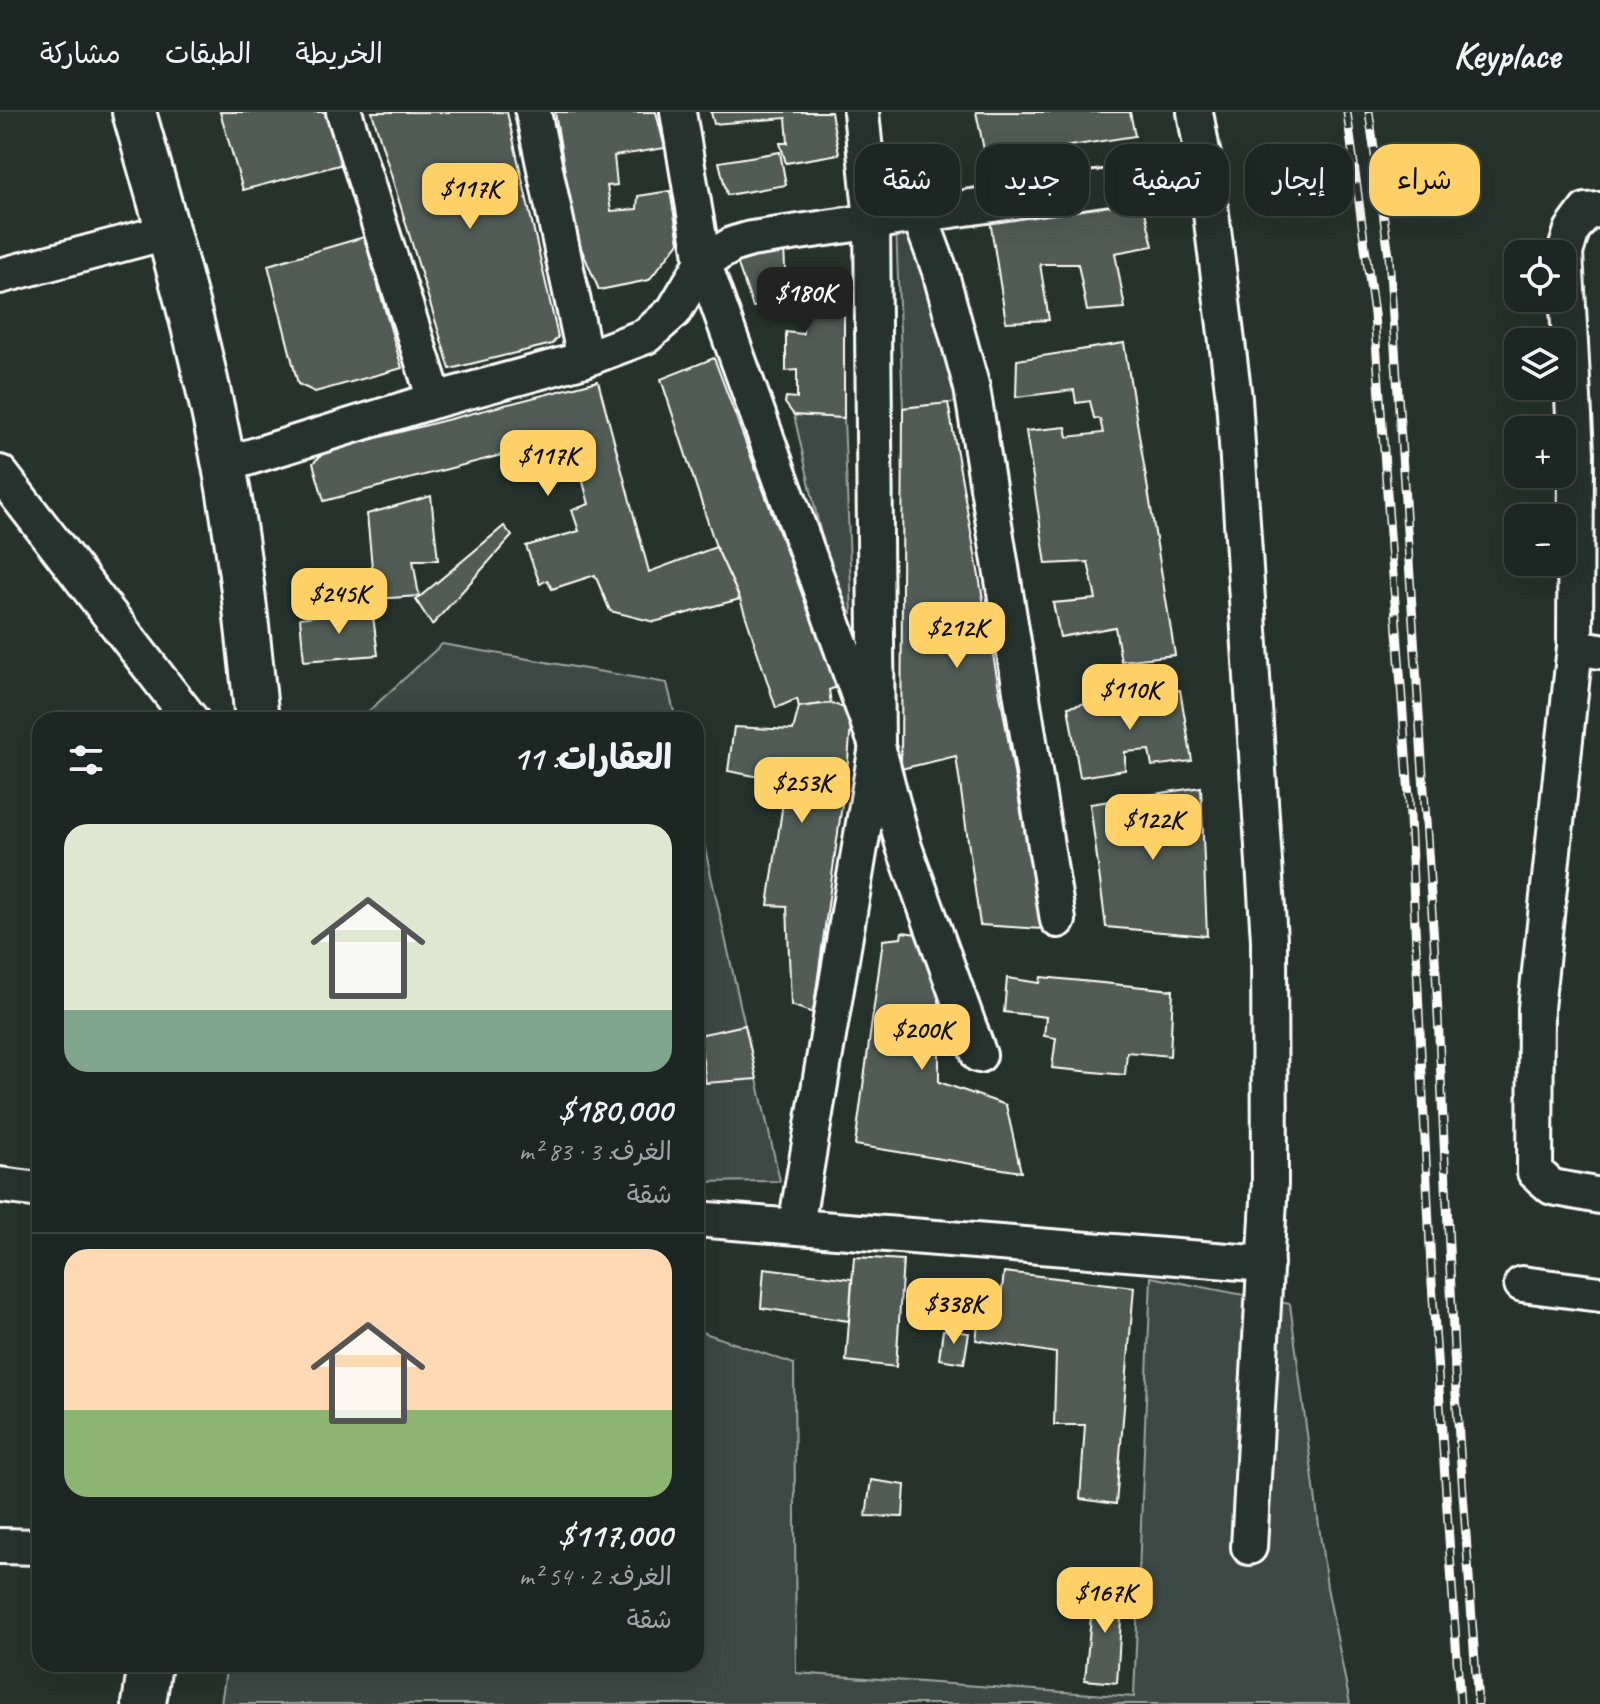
<!DOCTYPE html>
<html lang="ar">
<meta charset="utf-8">
<style>
:root{--surface:#1c2622;--page:#29322f;--text:#f1f3f6;--muted:#a0a5a5;--line:#3a4340;--accent:#ffd166}
body{margin:0;font-family:Caveat,"Playpen Sans Arabic",sans-serif;background:var(--page);color:var(--text);direction:rtl;height:100vh;display:flex;flex-direction:column;font-size:30px;white-space:nowrap}
*{box-sizing:border-box;margin:0}
p{font-size:26px;color:var(--muted)}
.icon{flex:none;width:44px;height:44px;fill:none;stroke:currentColor;stroke-width:2;stroke-linecap:round;stroke-linejoin:round}
.map{position:relative;flex:1;overflow:hidden;direction:ltr}
.sheet{position:absolute;left:32px;top:600px;width:672px;height:960px;display:flex;flex-direction:column;background:var(--surface);border-radius:24px;box-shadow:0 8px 32px #0002,0 0 0 2px var(--line);direction:rtl}
.sheet>*{flex:none}
.guide{position:absolute;left:728px;top:32px;width:752px;height:72px;direction:rtl;display:flex;gap:16px}
.controls{position:absolute;left:1504px;top:128px;display:grid;gap:16px}
.controls a{display:grid;place-items:center;width:72px;height:72px;border-radius:16px;background:var(--surface);box-shadow:0 8px 32px #0002,0 0 0 2px var(--line);font-size:40px}
.price{position:absolute;translate:-50% -68px;padding:0 18px;border-radius:16px;background:var(--accent);color:#111;font-size:26px;line-height:52px;filter:drop-shadow(0 2px 4px #0008)}
.price::after{content:'';position:absolute;left:50%;top:48px;width:24px;height:18px;margin-left:-12px;background:inherit;clip-path:polygon(0 0,100% 0,50% 100%)}
.price.active{background:#222;color:#fff}
ul{padding:0;list-style:none}
li{display:grid;align-content:center;gap:16px;height:424px;padding:0 32px}
li+li{border-top:2px solid var(--line)}
li span{display:grid;place-items:center;height:248px;border-radius:24px;color:#555}
li>.icon{margin-inline-start:auto}
span .icon{width:144px;height:144px;fill:#fffc;stroke-width:1}
li b{font-size:34px}
h2{display:flex;justify-content:space-between;align-items:center;height:96px;padding:0 32px;font-size:34px}
.tag{padding:0 28px;border-radius:24px;background:var(--surface);box-shadow:0 8px 32px #0002,0 0 0 2px var(--line);font-size:28px;line-height:72px}
.tag.active{background:var(--accent);color:#111}
header{display:flex;align-items:center;gap:48px;box-sizing:border-box;height:112px;padding:0 40px;background:var(--surface);border-bottom:2px solid var(--line)}
header strong{font-size:38px}
nav{display:flex;gap:44px;margin-inline-start:auto;font-size:28px}
.map>svg:first-child{display:block}
.green{fill:#3e4944;stroke:#9ea4a2;stroke-width:2}
.building{fill:#515c57;stroke:#fff;stroke-width:2}
.lines{fill:none;stroke-linecap:round;stroke-linejoin:round}
.minor-casing{stroke:#fff;stroke-width:40}
.major-casing{stroke:#fff;stroke-width:48}
.minor{stroke:#26332d;stroke-width:34}
.major{stroke:#26332d;stroke-width:42}
.rail-casing{stroke:#fff;stroke-width:9}
.rail{stroke:#26332d;stroke-width:6;stroke-dasharray:18;stroke-linecap:butt}
</style>
<header>
<strong>Keyplace</strong>
<nav><a>الخريطة</a><a>الطبقات</a><a>مشاركة</a></nav>
</header>
<div class="map">
<svg width="1600" height="1592" viewBox="0 0 1600 1592">
<rect width="100%" height="100%" fill="#26332d"/>
<filter id="ink" filterUnits="userSpaceOnUse"><feTurbulence type="fractalNoise" baseFrequency=".0125" numOctaves="2"/><feDisplacementMap in="SourceGraphic" scale="16" xChannelSelector="R" yChannelSelector="G"/><feConvolveMatrix kernelMatrix="1 2 1 2 8 2 1 2 1" color-interpolation-filters="sRGB"/></filter>
<g filter="url(#ink)">
<g class="green">
<polygon points="916,114 967,289 903,296 896,115"/>
<polygon points="794,303 844,306 852,501 838,498"/>
<polygon points="442,532 667,571 676,608 359,608"/>
<polygon points="696,697 780,1069 696,1070"/>
<polygon points="1151,1165 1290,1192 1327,1475 1350,1592 221,1592 227,1552 696,1552 696,1218 794,1252 796,1561 1134,1585"/>
</g>
<g class="building">
<polygon points="220,0 327,0 343,52 243,78"/>
<polygon points="372,0 507,0 558,225 552,232 450,257"/>
<polygon points="555,0 656,0 665,36 614,44 617,73 607,74 611,99 637,97 638,84 670,79 679,130 649,168 599,178 575,122"/>
<polygon points="711,0 831,0 839,42 786,51 780,31 788,31 786,6 714,12"/>
<polygon points="976,0 1130,0 1135,24 986,47"/>
<polygon points="780,40 786,73 727,83 719,50"/>
<polygon points="1141,83 1153,134 1115,141 1125,196 1087,199 1078,152 1040,152 1049,208 1006,210 990,108"/>
<polygon points="364,125 402,256 315,280 298,272 268,153"/>
<polygon points="784,135 786,178 844,179 844,306 794,303 785,291 786,285 797,286 797,258 786,259 786,220 803,222 801,192 753,195 737,150"/>
<polygon points="1124,231 1175,543 1121,549 1115,515 1060,525 1053,491 1096,487 1088,450 1046,452 1026,319 1066,315 1068,325 1103,321 1100,307 1094,306 1090,289 1076,291 1074,278 1016,285 1017,248"/>
<polygon points="714,246 837,575 829,578 831,591 799,595 797,587 776,596 740,487 716,435 661,267"/>
<polygon points="598,269 649,460 716,435 740,487 654,510 610,499 595,463 552,477 547,468 540,472 526,434 579,419 572,398 589,392 571,325 324,389 313,351 326,339"/>
<polygon points="948,291 1042,817 980,813 956,644 901,657 903,296"/>
<polygon points="431,384 438,448 413,448 419,484 375,487 367,402"/>
<polygon points="504,414 512,424 432,513 416,488"/>
<polygon points="372,496 378,543 304,549 300,506"/>
<polygon points="1180,578 1192,649 1152,654 1149,638 1125,640 1125,658 1080,665 1068,595 1114,585 1117,596 1141,595 1138,582"/>
<polygon points="831,591 852,599 848,649 813,901 791,893 787,794 768,793 786,670 728,659 734,615 793,618 799,595"/>
<polygon points="1201,675 1207,824 1106,815 1090,692"/>
<polygon points="902,820 926,823 939,839 939,970 1006,993 1021,1060 855,1033 883,828 901,826"/>
<polygon points="1041,865 1173,878 1170,944 1127,940 1125,963 1052,956 1056,926 1044,924 1046,905 1004,900 1007,866 1040,871"/>
<polygon points="745,913 757,967 706,971 699,923"/>
<polygon points="854,1145 903,1148 896,1255 846,1249"/>
<polygon points="764,1156 852,1167 849,1209 761,1196"/>
<polygon points="1004,1160 1134,1175 1116,1392 1080,1387 1085,1313 1054,1313 1056,1241 976,1228 982,1183 1001,1186"/>
<polygon points="943,1218 969,1221 964,1251 939,1247"/>
<polygon points="871,1368 905,1373 903,1405 866,1404"/>
<polygon points="1094,1474 1123,1476 1117,1571 1085,1568"/>
</g>
<g class="lines">
<g class="minor-casing">
<g id="minor">
<polyline points="533,0 585,247"/>
<polyline points="678,0 703,150 877,634 904,735 979,943"/>
<polyline points="1195,0 1206,61 1234,286 1269,828 1270,1071 1249,1435"/>
<polyline points="919,102 940,159 972,276 1058,808"/>
<polyline points="0,164 167,120"/>
<polyline points="435,288 585,247 646,224 674,199 703,150 734,132 751,127 1206,61"/>
<polyline points="224,353 435,288 344,0"/>
<polyline points="0,361 191,608"/>
<polyline points="1575,535 1576,340 1565,141 1572,118 1586,99 1600,98"/>
<polyline points="1600,539 1575,535 1536,896 1535,1060 1552,1075 1600,1084"/>
<polyline points="0,1073 40,1078"/>
<polyline points="696,1107 1266,1152"/>
<polyline points="796,1114 877,634 872,108 861,0"/>
<polyline points="1522,1172 1600,1182"/>
<polyline points="0,1434 40,1435"/>
</g>
</g>
<g class="major-casing">
<g id="major">
<path d="M134,0C167,116 202,235 224,354C240,438 248,523 257,608"/>
<polyline points="144,1592 150,1552"/>
</g>
</g>
<use href="#minor" class="minor"/>
<use href="#major" class="major"/>
<g class="rail-casing">
<g id="rail">
<polyline points="1347,0 1374,202 1409,684 1431,1156 1460,1592"/>
<polyline points="1369,0 1389,144 1436,861 1456,1282 1478,1592"/>
</g>
</g>
<use href="#rail" class="rail"/>
</g>
</g>
</svg>
<div class="controls">
<a><svg class="icon" aria-label="locate" viewBox="0 0 24 24"><circle cx="12" cy="12" r="6"/><path d="M12 2v4M12 18v4M2 12h4M18 12h4"/></svg></a>
<a><svg class="icon" aria-label="layers" viewBox="0 0 24 24"><path d="M12 4l9 5-9 5-9-5zM3 14l9 5 9-5"/></svg></a>
<a>+</a>
<a>−</a>
</div>
<b class="price" style="left:470px;top:119px">$117K</b>
<b class="price active" style="left:805px;top:223px">$180K</b>
<b class="price" style="left:548px;top:386px">$117K</b>
<b class="price" style="left:339px;top:524px">$245K</b>
<b class="price" style="left:957px;top:558px">$212K</b>
<b class="price" style="left:1130px;top:620px">$110K</b>
<b class="price" style="left:802px;top:713px">$253K</b>
<b class="price" style="left:1153px;top:750px">$122K</b>
<b class="price" style="left:922px;top:960px">$200K</b>
<b class="price" style="left:954px;top:1234px">$338K</b>
<b class="price" style="left:1105px;top:1523px">$167K</b>
<div class="guide">
<a class="tag active">شراء</a>
<a class="tag">إيجار</a>
<a class="tag">تصفية</a>
<a class="tag">جديد</a>
<a class="tag">شقة</a>
</div>
<section class="sheet">
<h2>العقارات: 11<svg class="icon" aria-label="filters" viewBox="0 0 24 24"><path d="M4 7h16M4 17h16"/><circle cx="9" cy="7" r="2"/><circle cx="15" cy="17" r="2"/></svg></h2>
<ul>
<li><span style="background:linear-gradient(#dfe7d0 75%,#7fa58c 0)"><svg class="icon" aria-label="home" viewBox="0 0 24 24"><path d="M3 11l9-7 9 7M6 9v11h12V9"/></svg></span><div><b>$180,000</b><p>الغرف: 3 · 83 m²</p><p>شقة</p></div></li>
<li><span style="background:linear-gradient(#ffd9b3 65%,#8fb573 0)"><svg class="icon" aria-label="home" viewBox="0 0 24 24"><path d="M3 11l9-7 9 7M6 9v11h12V9"/></svg></span><div><b>$117,000</b><p>الغرف: 2 · 54 m²</p><p>شقة</p></div></li>
</ul>
</section>
</div>
